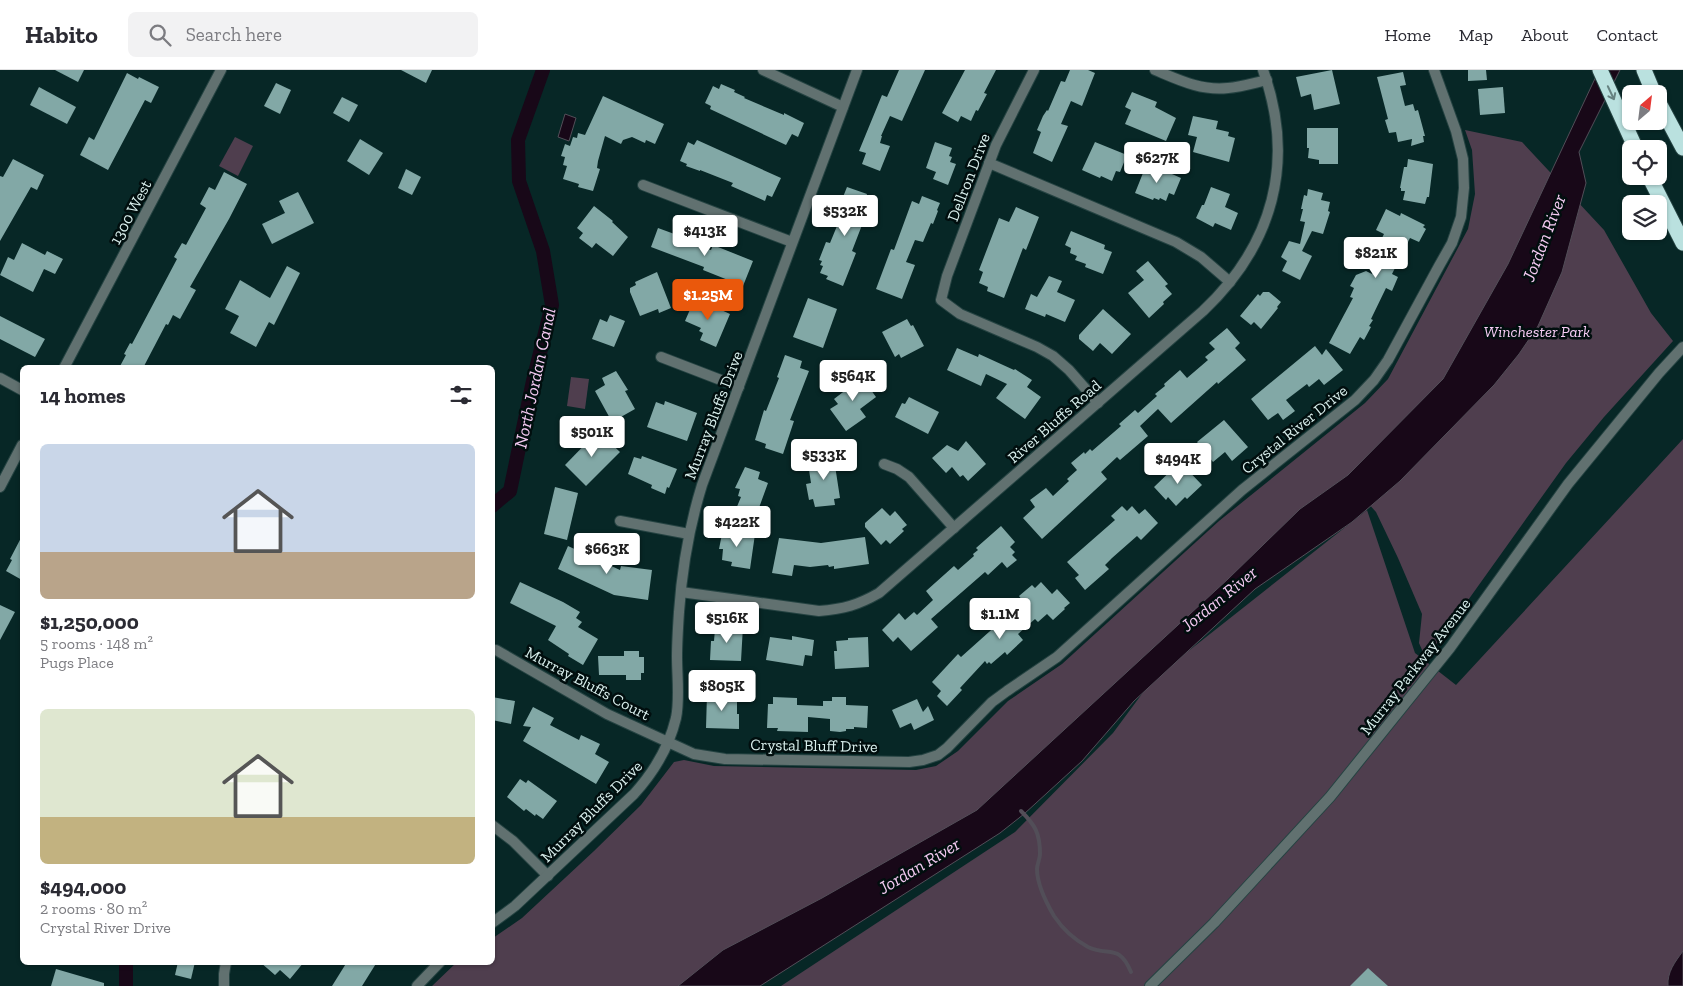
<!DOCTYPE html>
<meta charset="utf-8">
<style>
:root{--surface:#fff;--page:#f2f2f3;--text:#2b2b33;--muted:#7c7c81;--line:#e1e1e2;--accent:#ea580c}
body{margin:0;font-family:"Zilla Slab",serif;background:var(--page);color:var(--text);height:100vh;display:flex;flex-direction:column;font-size:19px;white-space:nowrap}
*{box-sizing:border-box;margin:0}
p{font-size:16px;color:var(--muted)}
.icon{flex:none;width:28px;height:28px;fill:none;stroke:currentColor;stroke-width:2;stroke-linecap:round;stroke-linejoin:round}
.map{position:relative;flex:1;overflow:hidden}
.panel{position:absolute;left:20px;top:295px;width:475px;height:600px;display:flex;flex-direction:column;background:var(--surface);border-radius:8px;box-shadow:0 1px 4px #0004}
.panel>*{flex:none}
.needle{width:32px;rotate:28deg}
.fabs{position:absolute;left:1622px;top:15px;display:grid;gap:10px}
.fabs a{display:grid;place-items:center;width:45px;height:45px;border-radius:8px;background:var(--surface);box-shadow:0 1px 4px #0004;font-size:25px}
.price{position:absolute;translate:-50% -42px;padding:0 11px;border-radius:5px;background:#fff;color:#222;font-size:16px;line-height:32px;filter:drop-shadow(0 1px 2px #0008)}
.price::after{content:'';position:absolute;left:50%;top:30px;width:15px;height:11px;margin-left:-8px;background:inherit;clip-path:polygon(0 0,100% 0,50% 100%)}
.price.active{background:var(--accent);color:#fff}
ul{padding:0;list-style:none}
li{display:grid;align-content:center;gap:10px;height:265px;padding:0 20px}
li span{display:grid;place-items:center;height:155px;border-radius:8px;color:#555}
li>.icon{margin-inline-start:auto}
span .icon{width:90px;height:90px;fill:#fffc;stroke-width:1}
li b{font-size:21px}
h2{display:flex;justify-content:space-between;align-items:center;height:60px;padding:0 20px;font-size:21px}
header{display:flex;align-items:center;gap:30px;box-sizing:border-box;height:70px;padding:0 25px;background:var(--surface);border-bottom:1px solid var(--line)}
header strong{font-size:24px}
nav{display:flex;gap:28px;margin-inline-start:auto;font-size:18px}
.search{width:350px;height:45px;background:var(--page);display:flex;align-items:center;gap:12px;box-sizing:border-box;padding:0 18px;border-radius:8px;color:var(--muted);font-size:19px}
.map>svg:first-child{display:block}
.green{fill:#4f3e4e}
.water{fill:#180818;stroke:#524e58}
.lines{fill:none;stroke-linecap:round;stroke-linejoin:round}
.stream{stroke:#524e58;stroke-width:4}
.canal{stroke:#180818;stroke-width:14}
.building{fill:#82a8a6}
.minor-casing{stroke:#254342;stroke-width:12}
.tertiary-casing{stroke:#254342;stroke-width:12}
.motorway-casing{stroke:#254342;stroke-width:17}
.minor{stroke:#617170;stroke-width:10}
.tertiary{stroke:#617170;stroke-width:10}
.motorway{stroke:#bae1df;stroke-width:15}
.oneway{stroke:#678281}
.labels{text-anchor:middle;stroke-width:5;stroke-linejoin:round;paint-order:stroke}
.street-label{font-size:16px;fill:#daf0ee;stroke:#010e0e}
.park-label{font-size:16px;font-style:italic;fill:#f8cdf6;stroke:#010e0e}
.water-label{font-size:18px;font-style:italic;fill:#f4caf2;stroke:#010e0e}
</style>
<header>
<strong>Habito</strong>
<div class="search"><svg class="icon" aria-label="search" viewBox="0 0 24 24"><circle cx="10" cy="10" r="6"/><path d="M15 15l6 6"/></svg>Search here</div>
<nav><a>Home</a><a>Map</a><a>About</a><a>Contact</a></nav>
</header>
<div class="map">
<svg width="1683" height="916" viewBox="0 0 1683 916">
<rect width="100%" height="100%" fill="#072726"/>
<g class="green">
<polygon points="1465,60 1522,72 1604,160 1651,243 1673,271 1604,347 1566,393 1426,589 1419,573 1422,544 1398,488 1376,442 1357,421 998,733 717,916 432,916 456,893 492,892 493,868 522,848 594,781 641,735 674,692 684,690 714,696 916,700 936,696 958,681 1008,631 1062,594 1219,451 1365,333 1388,309 1468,159 1475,124 1472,80"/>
<polygon points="235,67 253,76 238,106 219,96"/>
<polygon points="571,307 589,309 585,339 567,336"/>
<polygon points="1683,369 1683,916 781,916 1015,762 1113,663 1153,609 1367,440 1415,583 1456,615"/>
</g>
<g class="water">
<polygon points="1599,0 1620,0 1579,82 1586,113 1562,202 1538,256 1519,284 1494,315 1400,411 1352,452 1255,519 1134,631 1082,691 1024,744 1000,763 760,916 678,916 723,880 822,828 977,740 1228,509 1300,439 1348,405 1443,309 1508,194"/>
<polygon points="565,44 576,48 569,71 558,67"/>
<path d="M1683,881V916H1668C1667,902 1675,892 1683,881Z"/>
</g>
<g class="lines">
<path class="stream" d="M1021,741C1035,755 1040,763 1040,784C1040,789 1037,794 1037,799C1037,814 1047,834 1054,846C1062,858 1075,870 1088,877C1109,887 1119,873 1131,902"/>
<g class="canal">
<polyline points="492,436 510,421 533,311 552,235 543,181 519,111 518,70 543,0"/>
<polyline points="126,916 126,892"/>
</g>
</g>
<g class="building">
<polygon points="55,0 84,0 78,12"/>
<polygon points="401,0 432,0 426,13"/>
<polygon points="899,0 925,0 902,51 890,46 881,66 882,66 880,73 890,76 880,101 862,94 866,83 859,81 882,25 887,27"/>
<polygon points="965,0 996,0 984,23 987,24 978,41 976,40 971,51 961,46 958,52 942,43"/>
<polygon points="1070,0 1088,0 1095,3 1082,36 1071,31 1061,54 1068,56 1052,92 1033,83 1041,62 1037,60 1043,46 1047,40 1048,41 1061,11 1065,12"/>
<polygon points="1332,0 1340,34 1314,40 1311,24 1301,27 1296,7"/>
<polygon points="1468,0 1486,0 1487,10 1468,11"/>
<polygon points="1403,2 1406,15 1400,16 1405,36 1413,34 1415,41 1418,40 1425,66 1423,66 1424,72 1411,76 1412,69 1398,72 1396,62 1389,63 1385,50 1388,49 1377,7"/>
<polygon points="127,3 138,9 139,7 159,17 151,33 145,30 108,100 80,85 89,67 94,70"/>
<polygon points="276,13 291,20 280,44 264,36"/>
<polygon points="721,14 735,20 734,22 745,27 744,28 784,45 784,43 804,53 798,67 792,64 786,75 710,39 711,36 705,33 713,16 719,19"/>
<polygon points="39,17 76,37 67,54 30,35"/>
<polygon points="1503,17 1505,43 1480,45 1478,19"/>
<polygon points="1132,22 1157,32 1155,37 1176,48 1166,71 1125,54 1131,40 1125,37"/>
<polygon points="603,26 664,54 655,74 646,70 645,73 632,67 623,70 621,74 605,66 598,91 597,98 600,99 593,121 578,117 579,114 563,109 567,96 563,95 565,87 561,86 565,74 570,76 573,67 577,68 578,63 585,65"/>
<polygon points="342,27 358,35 349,52 333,43"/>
<polygon points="1193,46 1218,51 1216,59 1229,62 1228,66 1235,68 1229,92 1193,82 1197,67 1188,65"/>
<polygon points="1307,58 1338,58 1338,94 1319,94 1319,90 1308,88 1309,78 1307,78"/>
<polygon points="360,69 383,83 369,105 347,91"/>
<polygon points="697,70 781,108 772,127 767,125 765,131 731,116 733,113 700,100 700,101 686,96 687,94 680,91 688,72 694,75"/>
<polygon points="935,72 952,78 949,86 952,87 950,92 956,94 948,115 933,109 936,102 926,98"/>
<polygon points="1095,72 1127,85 1120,102 1116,101 1112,111 1101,106 1100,108 1082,100"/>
<polygon points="13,89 44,105 37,120 31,117 0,171 0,106 3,107"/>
<polygon points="1408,89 1433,94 1429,127 1427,127 1425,134 1403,130 1405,121 1401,121 1401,118 1400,118 1404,97 1407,97"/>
<polygon points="1147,93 1181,108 1174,125 1169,123 1166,131 1160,128 1159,130 1154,128 1153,130 1135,123"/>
<polygon points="406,99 421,107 412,125 398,118"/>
<polygon points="224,102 247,114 229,149 190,217 196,220 180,249 173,245 168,255 166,254 143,298 119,298 126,285 124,284 130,273 132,274 177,189 174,187 182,173 186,175 206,138 200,134 209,117 215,120"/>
<polygon points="847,117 867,124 865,131 870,133 866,145 870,147 867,157 862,155 852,181 856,183 843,216 826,209 828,206 820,203 823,196 820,195 822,191 819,190 826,172 830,173 844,139 839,137"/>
<polygon points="1211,117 1230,124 1225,137 1238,143 1231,160 1215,153 1213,157 1196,148 1202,135 1204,135"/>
<polygon points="1308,119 1323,123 1321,130 1330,132 1328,141 1330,142 1323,164 1312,161 1302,181 1312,186 1300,210 1282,201 1287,191 1281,187 1289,171 1300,174 1305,152 1300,151 1303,139 1301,139 1304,125 1307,126"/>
<polygon points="298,122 314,153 272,174 262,154 285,143 279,131"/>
<polygon points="922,126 940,133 937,140 938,141 933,154 931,153 923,172 915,170 906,192 915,195 902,229 876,219 891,179 894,180 912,131 919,134"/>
<polygon points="594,136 613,151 612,152 628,167 613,186 596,173 592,178 579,168 583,163 577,158"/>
<polygon points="1016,137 1039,147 1026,180 1023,178 1004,228 987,221 988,217 979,213 983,202 979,200 999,148 1009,152"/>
<polygon points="1386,139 1400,146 1401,143 1425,155 1423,157 1426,159 1419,172 1410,168 1392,204 1398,207 1392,221 1386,218 1371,249 1373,250 1369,256 1371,257 1364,270 1360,267 1350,284 1329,273 1353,228 1350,227 1354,218 1350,216 1356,205 1366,201 1372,204 1383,183 1376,180 1384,164 1376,160"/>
<polygon points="658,158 688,169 687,172 711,180 713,175 753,191 743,216 703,200 704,197 651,177"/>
<polygon points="1071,161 1105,175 1104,179 1112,182 1103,204 1085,197 1086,194 1075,190 1077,186 1070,183 1071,178 1065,175"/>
<polygon points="22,173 45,185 47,181 63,189 55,204 44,199 33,222 0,205 8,187 14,190"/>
<polygon points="1148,191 1168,214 1165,216 1172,224 1163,232 1164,234 1149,248 1128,223 1144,210 1136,201"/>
<polygon points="287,196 300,203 274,255 269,252 256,277 230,263 239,246 225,239 240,210 270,228"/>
<polygon points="657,202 671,238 659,243 658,239 640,246 630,222 630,218 636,215 635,212"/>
<polygon points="1049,206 1062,211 1057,222 1075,230 1065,252 1046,244 1045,247 1025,239 1031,224 1037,227"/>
<polygon points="1263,222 1269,222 1281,232 1277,237 1278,238 1261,259 1254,252 1251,255 1240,246 1258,224 1260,226"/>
<polygon points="695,228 730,244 716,277 700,270 703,263 699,261 701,258 685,251"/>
<polygon points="808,228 837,239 823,278 793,267"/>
<polygon points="1103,239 1131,264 1112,284 1100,273 1093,281 1079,269 1079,265"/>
<polygon points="610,245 625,251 614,277 592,269 600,249 607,252"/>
<polygon points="0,246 45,269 35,287 0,269"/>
<polygon points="907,249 911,256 913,255 924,276 901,288 899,284 895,287 882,262"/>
<polygon points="1227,258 1240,273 1235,278 1246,290 1218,314 1217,312 1171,353 1158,339 1140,356 1148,366 1120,390 1117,387 1101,402 1107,409 1042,469 1023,448 1035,437 1030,430 1046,418 1053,426 1069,411 1067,409 1077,400 1071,393 1084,382 1085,384 1090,379 1092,381 1121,356 1119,354 1135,340 1138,343 1157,326 1155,324 1165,316 1164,314 1180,300 1187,308 1208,290 1205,287 1215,279 1209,273"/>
<polygon points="1315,276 1322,285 1326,279 1343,300 1324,315 1319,309 1309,317 1307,314 1286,330 1295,341 1283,350 1278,343 1268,350 1251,329"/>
<polygon points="957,278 978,287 979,284 1014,300 1015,299 1032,310 1027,317 1041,327 1025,349 996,328 1007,314 986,304 981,316 947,300"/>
<polygon points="785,285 802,291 800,298 809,301 790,350 794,351 783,384 765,378 766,374 755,370 764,340 766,341 779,308 777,307"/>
<polygon points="616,301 628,320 625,321 635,339 612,352 595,321 605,315 602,308"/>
<polygon points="858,302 876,327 860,339 866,347 846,361 830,339 838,334 834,329 847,319 843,313"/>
<polygon points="909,327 939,342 928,364 895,347 902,333 905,334"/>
<polygon points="665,331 697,343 687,371 647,357 656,332 664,335"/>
<polygon points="1224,350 1248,377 1232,391 1225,382 1213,392 1197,372"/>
<polygon points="598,361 620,382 586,416 565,395"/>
<polygon points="966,371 986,394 968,411 963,405 960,407 952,397 946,403 932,388 947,375 958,381"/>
<polygon points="831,381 833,389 834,389 840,428 834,429 835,435 815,437 813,429 809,430 806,414 811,413 809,400 817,398 815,384"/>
<polygon points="642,386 677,399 669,418 667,417 665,424 651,418 652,415 628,404 634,387 641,389"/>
<polygon points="1180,392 1202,415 1187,429 1185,427 1176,436 1168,427 1166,430 1154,417"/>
<polygon points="745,397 760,402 758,409 768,413 756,446 736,439 741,427 738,426 740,419 735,418"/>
<polygon points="555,417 578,423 567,470 544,464"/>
<polygon points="1122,436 1127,441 1132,436 1139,444 1145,439 1158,453 1141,470 1137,466 1112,488 1105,495 1109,499 1085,520 1075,508 1079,505 1067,492 1115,450 1111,446"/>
<polygon points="882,438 890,446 895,441 907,455 902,459 904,461 890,474 886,470 881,475 865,457 865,453"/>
<polygon points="1001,456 1015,472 1010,477 1015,482 1012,485 1017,490 1007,498 1002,492 988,505 985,502 931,549 938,557 911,581 898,567 893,572 882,560 899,543 905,550 914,542 917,545 933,530 926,521 954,496 958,500 974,486 973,484 978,480 976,478"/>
<polygon points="723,459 755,464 750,499 731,496 732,492 722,490 723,479 719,479"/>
<polygon points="22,466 22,510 6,501 12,490 10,489"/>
<polygon points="865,467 869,494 834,499 834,496 829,497 828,495 810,497 794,495 792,506 772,503 779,468 821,473"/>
<polygon points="568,476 620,500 621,496 652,500 648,530 614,525 558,499"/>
<polygon points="520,512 563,532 580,542 576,548 582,552 578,557 598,569 583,595 568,586 569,584 548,570 556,556 510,533"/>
<polygon points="1041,512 1052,524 1057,519 1070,533 1064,538 1065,539 1053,550 1047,544 1038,552 1035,549 1018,564 1023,570 1007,585 1005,582 991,594 989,592 987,594 985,591 960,618 962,620 947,636 937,626 941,621 932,612 958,584 961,587 999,553 1002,556 1018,541 1014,537 1022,530 1019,526 1032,515 1035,518"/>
<polygon points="0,535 15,542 0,570"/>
<polygon points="724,556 743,556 741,591 710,590 711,571 714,571 715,559 724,559"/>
<polygon points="792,566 814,570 812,586 805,585 803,596 766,590 770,567 792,570"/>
<polygon points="868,567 869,597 835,599 834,581 837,581 836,571 848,570 848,568"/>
<polygon points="624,581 639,581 639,587 644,587 644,603 641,603 641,610 626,610 626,605 599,605 598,586 624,586"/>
<polygon points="707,624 737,625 737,644 739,644 739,659 706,658"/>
<polygon points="492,627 515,631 511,654 492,650"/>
<polygon points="773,627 797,628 797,635 823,636 823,631 832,631 832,627 846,627 846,635 868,636 867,658 854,657 854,659 846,659 846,661 840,662 830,661 830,649 808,647 808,662 777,661 778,658 767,658 768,634 773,634"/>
<polygon points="917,629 923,642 928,636 934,650 914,660 911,653 900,658 892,640"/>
<polygon points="533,637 554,648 550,655 579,670 581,665 600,674 595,684 609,692 596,714 523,671 531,657 523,656"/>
<polygon points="520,709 526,713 528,710 557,731 543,749 536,744 535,746 526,739 524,741 507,727"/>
<polygon points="178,892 195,892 191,909 175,905"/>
<polygon points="260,892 304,892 290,909 280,900 275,905"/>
<polygon points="347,892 377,892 362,916 332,916"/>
<polygon points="1368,898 1388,916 1350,916"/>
<polygon points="56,899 104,913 104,916 51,916"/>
</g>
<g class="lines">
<g class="minor-casing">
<g id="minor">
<polyline points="763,0 843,37"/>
<polyline points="1034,0 996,75 947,206 941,230 960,244 1037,277 1053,286 1069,300 1098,333"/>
<path d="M1155,0C1179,10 1201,21 1228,18C1241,17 1254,13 1267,10"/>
<polyline points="989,93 1176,172 1201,187 1230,212"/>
<polyline points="643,115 792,172"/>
<polyline points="661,287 739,317"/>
<polyline points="0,308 22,320"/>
<polyline points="884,394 897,399 909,407 954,458"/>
<polyline points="620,451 689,464"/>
<path d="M681,522L819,541C844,539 858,535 879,523L1203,241C1273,175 1296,92 1263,0"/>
<polyline points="496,580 607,644 694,684 725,689 909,692 923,690 938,685 947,678 992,632 1007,621 1057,587 1242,420 1355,330 1374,310 1388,290 1439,196 1452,173 1461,147 1464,118 1463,89 1456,61 1434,0"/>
<polyline points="492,755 513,771 548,806"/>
<path d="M492,853L515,836L634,724C654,702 669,677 676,648C680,629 677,607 677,587C677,572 678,557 679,542C682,499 689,457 702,415L857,0"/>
<polyline points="224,916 224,904 226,892"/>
<polyline points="417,916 440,892"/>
</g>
</g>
<g class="tertiary-casing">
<g id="tertiary">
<polyline points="64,298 221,0"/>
<polyline points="0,417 22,375"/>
<polyline points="1150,916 1214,853 1330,727 1450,578 1568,414 1659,303 1683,277"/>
</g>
</g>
<g class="motorway-casing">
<g id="motorway">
<polyline points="1600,0 1636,79"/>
<polyline points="1644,0 1654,24"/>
<polyline points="1659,33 1683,78"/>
<polyline points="1649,106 1683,173"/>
</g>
</g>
<use href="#minor" class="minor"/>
<use href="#tertiary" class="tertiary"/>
<use href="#motorway" class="motorway"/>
</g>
<defs><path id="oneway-shaft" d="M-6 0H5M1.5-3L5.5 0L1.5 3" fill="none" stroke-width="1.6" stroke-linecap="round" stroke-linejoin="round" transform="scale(1.25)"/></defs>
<use class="oneway" href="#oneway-shaft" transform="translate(1611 23) rotate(65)"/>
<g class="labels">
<g class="street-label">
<text transform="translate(968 107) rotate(-69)" y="6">Dellron Drive</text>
<text transform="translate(130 142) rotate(-62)" y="6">1300 West</text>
<text transform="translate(713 345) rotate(-69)" y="6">Murray Bluffs Drive</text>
<text transform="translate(1054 351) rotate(-41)" y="6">River Bluffs Road</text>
<text transform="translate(1294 359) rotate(-39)" y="6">Crystal River Drive</text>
<text transform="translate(1415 596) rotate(-52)" y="6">Murray Parkway Avenue</text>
<text transform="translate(588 613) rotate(28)" y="6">Murray Bluffs Court</text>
<text transform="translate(814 675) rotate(1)" y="6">Crystal Bluff Drive</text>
<text transform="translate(591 741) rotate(-45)" y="6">Murray Bluffs Drive</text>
</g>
<g class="park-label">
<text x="1537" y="267">Winchester Park</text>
</g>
<g class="water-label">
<text transform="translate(1544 168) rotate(-69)" y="6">Jordan River</text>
<text transform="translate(535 308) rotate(-78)" y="6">North Jordan Canal</text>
<text transform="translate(1219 529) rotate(-39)" y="6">Jordan River</text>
<text transform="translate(919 796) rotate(-31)" y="6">Jordan River</text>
</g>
</g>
</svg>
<div class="fabs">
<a><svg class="needle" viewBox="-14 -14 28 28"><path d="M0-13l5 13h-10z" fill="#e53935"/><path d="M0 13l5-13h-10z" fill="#7c7c81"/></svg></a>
<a><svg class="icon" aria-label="locate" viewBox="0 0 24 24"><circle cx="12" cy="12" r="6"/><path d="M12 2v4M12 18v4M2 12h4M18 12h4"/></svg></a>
<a><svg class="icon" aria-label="layers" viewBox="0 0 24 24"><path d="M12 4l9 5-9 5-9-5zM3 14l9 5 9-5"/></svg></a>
</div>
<b class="price" style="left:1157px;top:114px">$627K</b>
<b class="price" style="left:845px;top:167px">$532K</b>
<b class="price" style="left:705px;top:187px">$413K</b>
<b class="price" style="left:1376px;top:209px">$821K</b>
<b class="price active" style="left:708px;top:251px">$1.25M</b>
<b class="price" style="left:853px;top:332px">$564K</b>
<b class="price" style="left:592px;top:388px">$501K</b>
<b class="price" style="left:824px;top:411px">$533K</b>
<b class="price" style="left:1178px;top:415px">$494K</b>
<b class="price" style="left:737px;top:478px">$422K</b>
<b class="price" style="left:607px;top:505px">$663K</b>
<b class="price" style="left:1000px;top:570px">$1.1M</b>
<b class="price" style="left:727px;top:574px">$516K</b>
<b class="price" style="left:722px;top:642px">$805K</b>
<section class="panel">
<h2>14 homes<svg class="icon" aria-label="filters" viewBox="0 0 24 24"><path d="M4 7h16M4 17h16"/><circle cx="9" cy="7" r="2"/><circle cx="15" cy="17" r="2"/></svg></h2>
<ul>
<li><span style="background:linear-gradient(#c9d6e8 70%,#b9a48a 0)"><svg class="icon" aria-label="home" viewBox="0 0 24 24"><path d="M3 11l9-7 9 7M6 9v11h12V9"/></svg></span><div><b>$1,250,000</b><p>5 rooms · 148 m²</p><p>Pugs Place</p></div></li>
<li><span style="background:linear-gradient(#dfe7d0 70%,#c2b280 0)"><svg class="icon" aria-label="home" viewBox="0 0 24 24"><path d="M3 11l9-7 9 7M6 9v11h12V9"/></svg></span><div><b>$494,000</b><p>2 rooms · 80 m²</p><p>Crystal River Drive</p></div></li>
</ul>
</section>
</div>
